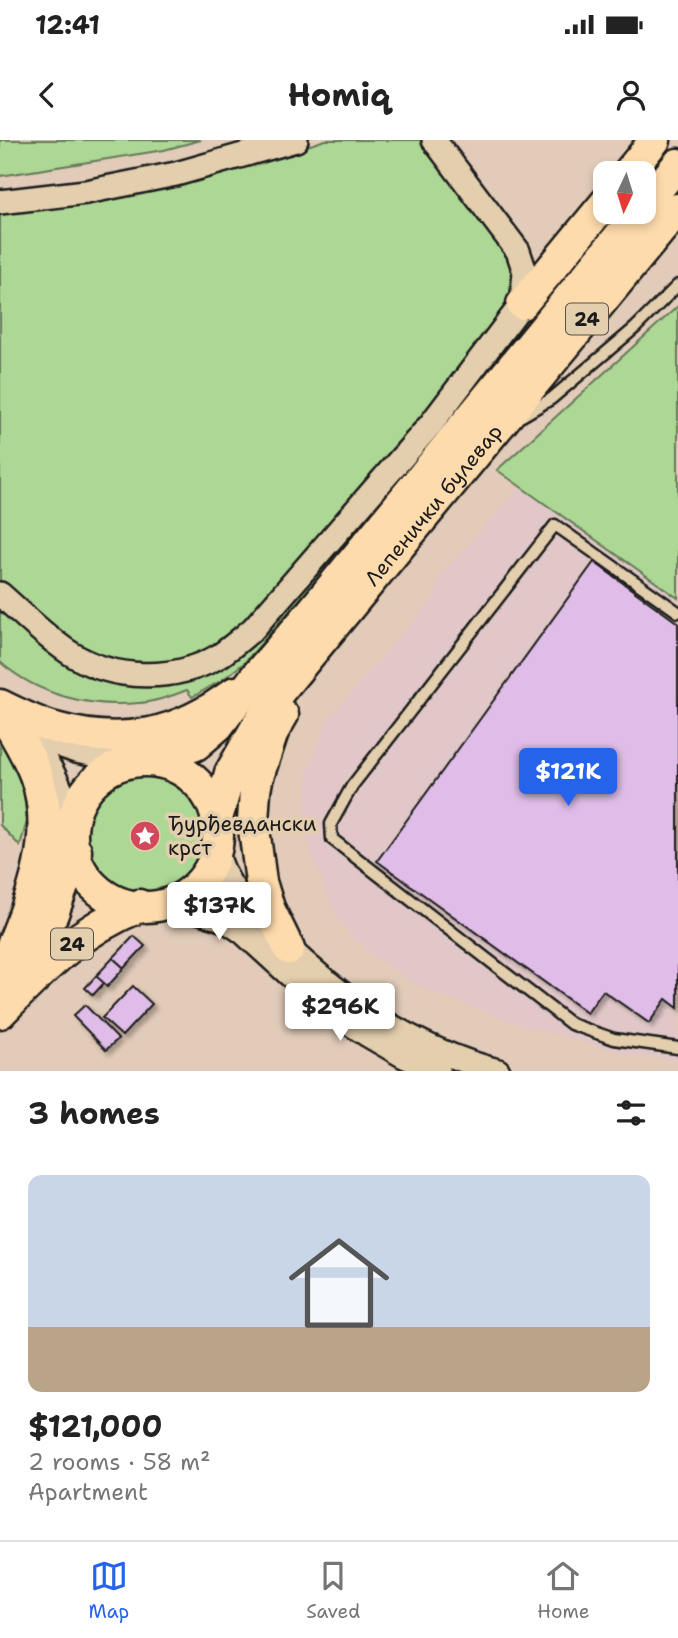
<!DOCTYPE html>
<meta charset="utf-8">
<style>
:root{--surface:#fff;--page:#f2f2f2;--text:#222;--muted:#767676;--line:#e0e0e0;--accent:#2563eb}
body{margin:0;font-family:"Shantell Sans",sans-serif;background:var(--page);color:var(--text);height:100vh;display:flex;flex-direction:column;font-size:26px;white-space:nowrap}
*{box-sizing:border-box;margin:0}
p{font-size:23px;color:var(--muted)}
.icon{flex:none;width:38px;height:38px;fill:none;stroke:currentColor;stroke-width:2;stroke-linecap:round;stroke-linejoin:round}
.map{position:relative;height:931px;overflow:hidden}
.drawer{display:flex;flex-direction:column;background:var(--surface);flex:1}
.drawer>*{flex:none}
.needle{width:46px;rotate:184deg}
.controls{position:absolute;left:593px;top:21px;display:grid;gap:14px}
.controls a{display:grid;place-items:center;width:63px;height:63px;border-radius:14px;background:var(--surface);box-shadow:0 4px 10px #0003;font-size:35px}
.price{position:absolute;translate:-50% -60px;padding:0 16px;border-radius:7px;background:#fff;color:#222;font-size:23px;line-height:46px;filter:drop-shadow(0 2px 4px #0008)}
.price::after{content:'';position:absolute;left:50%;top:42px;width:21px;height:16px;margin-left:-10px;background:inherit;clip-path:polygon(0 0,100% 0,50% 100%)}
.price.selected{background:var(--accent);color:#fff}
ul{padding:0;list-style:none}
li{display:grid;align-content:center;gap:14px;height:371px;padding:0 28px}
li+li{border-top:2px solid var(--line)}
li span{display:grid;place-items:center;height:217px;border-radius:14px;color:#555}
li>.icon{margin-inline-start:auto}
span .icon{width:126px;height:126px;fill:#fffc;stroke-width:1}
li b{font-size:30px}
h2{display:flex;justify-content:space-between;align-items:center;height:84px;padding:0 28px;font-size:30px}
.status{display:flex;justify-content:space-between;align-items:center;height:49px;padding:0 35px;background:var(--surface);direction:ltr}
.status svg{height:19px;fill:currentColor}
header{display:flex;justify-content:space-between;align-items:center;height:91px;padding:0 28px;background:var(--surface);font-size:32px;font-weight:700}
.menu{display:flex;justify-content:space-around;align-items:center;height:98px;border-top:2px solid var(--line);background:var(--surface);font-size:19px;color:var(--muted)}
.menu a{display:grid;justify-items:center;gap:4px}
.menu .selected{color:var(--accent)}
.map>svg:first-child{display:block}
.built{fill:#e1c7c7}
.green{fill:#add795;stroke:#647a58;stroke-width:2}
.building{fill:#dfbde8;stroke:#1c1c1c;stroke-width:2;filter:url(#shadow)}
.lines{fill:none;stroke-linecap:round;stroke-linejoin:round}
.service-casing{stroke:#1c1c1c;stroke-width:15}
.tertiary-casing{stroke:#1c1c1c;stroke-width:28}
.primary-casing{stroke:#1c1c1c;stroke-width:35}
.trunk-casing{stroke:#1c1c1c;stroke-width:37}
.service{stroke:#e3cead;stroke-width:10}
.tertiary{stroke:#e3cead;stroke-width:23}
.primary{stroke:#fedbac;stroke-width:30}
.trunk{stroke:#fedbac;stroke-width:32}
.labels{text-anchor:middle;stroke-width:7;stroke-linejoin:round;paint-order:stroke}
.shield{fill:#e3cead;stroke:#585148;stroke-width:2}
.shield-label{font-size:19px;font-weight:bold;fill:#1c1c1c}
.street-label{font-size:21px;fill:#1c1c1c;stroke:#e3cead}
.poi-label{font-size:21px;fill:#1c1c1c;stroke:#e3cead;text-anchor:start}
</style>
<div class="status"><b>12:41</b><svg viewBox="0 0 49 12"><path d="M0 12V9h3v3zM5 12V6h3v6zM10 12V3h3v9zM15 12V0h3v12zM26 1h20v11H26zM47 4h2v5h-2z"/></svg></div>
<header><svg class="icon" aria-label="back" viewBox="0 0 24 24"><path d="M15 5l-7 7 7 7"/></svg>Homiq<svg class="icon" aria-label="person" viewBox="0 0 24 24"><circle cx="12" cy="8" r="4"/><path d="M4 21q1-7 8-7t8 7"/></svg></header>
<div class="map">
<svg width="678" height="931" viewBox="0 0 678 931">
<defs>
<filter id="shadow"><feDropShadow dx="4" dy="4" stdDeviation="2" flood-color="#0004"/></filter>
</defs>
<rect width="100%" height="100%" fill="#e2cbb9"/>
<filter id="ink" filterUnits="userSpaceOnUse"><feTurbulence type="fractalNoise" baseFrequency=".0143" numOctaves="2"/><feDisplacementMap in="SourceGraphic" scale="14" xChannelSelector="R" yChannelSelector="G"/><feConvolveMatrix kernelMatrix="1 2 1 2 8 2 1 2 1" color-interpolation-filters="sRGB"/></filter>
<g filter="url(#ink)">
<polygon class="built" points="520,347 678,458 678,920 629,915 511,882 418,846 374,817 354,798 336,777 304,693 308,631 327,580 436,455 438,438"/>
<g class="green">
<polygon points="0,0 201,0 164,10 0,36"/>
<polygon points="325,0 425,0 514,122 513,164 373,335 250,479 218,507 171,525 130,524 88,514 0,446 0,71 260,22"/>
<path d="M616,72L395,346L312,445L244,523L222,540L192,557L187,550C172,556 156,562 139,563C89,568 38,555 0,522V465L89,532L218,523Z"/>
<polygon points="678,166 678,458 497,330"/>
<polygon points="0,587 21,628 27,681 20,706 0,685"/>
<circle cx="146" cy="694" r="59"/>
</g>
<g class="building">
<polygon points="594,422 678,483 678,868 666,859 649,883 603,851 587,873 377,721"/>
<polygon points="134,796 145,806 124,828 113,818"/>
<polygon points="113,818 124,828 107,847 96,836"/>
<polygon points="96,836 104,843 93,855 85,848"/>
<polygon points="133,846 152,864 122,896 102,878"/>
<polygon points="85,865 118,899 106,910 73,876"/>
</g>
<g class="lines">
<g class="service-casing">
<g id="service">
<polyline points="522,276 551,259 635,188 678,145"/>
<polyline points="678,472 555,385 352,646 331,684 332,699 571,884 614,899 678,908"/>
</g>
</g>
<g class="tertiary-casing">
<g id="tertiary">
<polyline points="0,62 86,52 176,34 296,0"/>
<path d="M0,454C23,474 44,496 70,513C113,541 175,542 219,516C231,508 242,498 253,489L431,284L522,164L525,132L518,111L434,0"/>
<polyline points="28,586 51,602 76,611 132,622"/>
<path d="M32,604C58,634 64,655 73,693"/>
<path d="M216,712C219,720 222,729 226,737C236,757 255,774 270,790C333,854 409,908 498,931"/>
<polyline points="172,762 227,781 243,792 325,867 368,895 404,916 438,931"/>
</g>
</g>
<g class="primary-casing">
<g id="primary">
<polyline points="628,33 655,0"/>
<polyline points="644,66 678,24"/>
<polyline points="522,164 606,62"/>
<path d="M0,565C18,574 36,583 55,588C123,607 179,595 235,552"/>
<polyline points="283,575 273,592 257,640 255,651 253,681 261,742 269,768 289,809"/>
<circle cx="145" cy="694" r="73"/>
<polyline points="158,622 177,612 196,605 218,586 255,537 307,477 639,72"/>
<path id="s1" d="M217,679L230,633L265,572L280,551L678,69"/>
</g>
</g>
<g class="trunk-casing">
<g id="trunk">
<path d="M0,568C13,590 27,611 36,635C61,702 26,772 2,833"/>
<polyline points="15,819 41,790 51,776 75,711"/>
<path d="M0,872C45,826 78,791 139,766"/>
</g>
</g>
<use href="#service" class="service"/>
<use href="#tertiary" class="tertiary"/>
<use href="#primary" class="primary"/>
<use href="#trunk" class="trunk"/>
</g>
</g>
<defs>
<g id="sight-disc" transform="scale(1.575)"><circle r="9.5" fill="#d1495b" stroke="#e3cead"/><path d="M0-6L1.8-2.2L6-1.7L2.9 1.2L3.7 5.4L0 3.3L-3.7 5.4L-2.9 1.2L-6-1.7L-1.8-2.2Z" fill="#fff"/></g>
</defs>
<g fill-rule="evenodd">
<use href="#sight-disc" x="145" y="696"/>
</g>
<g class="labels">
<g class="shield">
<rect x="566" y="163.5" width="42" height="31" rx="5"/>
<rect x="51" y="788.5" width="42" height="31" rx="5"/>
</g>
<g class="shield-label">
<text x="587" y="186">24</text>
<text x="72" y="811">24</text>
</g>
<g class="street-label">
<text dy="7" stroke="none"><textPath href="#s1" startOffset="385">Лепенички булевар</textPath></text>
</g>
<g class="poi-label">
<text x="168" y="691">Ђурђевдански<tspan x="168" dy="24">крст</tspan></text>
</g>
</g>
</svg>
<div class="controls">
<a><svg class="needle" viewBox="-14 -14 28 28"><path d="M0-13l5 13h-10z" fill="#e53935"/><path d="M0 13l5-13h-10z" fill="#767676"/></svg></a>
</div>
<b class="price selected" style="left:568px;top:668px">$121K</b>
<b class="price" style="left:219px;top:802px">$137K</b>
<b class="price" style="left:340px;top:903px">$296K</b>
</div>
<section class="drawer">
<h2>3 homes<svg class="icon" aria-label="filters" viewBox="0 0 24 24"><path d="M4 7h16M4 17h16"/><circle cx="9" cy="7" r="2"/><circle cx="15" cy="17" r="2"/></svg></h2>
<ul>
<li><span style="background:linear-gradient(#c9d6e8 70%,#b9a48a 0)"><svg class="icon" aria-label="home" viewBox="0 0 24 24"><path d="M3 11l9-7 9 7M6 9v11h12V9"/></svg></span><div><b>$121,000</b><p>2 rooms · 58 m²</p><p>Apartment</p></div></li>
</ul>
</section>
<nav class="menu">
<a class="selected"><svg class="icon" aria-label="map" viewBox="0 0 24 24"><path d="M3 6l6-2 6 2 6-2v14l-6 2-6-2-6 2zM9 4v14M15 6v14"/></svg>Map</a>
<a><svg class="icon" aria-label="saved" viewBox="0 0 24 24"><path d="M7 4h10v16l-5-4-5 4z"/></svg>Saved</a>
<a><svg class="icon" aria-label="home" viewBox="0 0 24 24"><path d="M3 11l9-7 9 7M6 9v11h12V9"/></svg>Home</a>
</nav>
